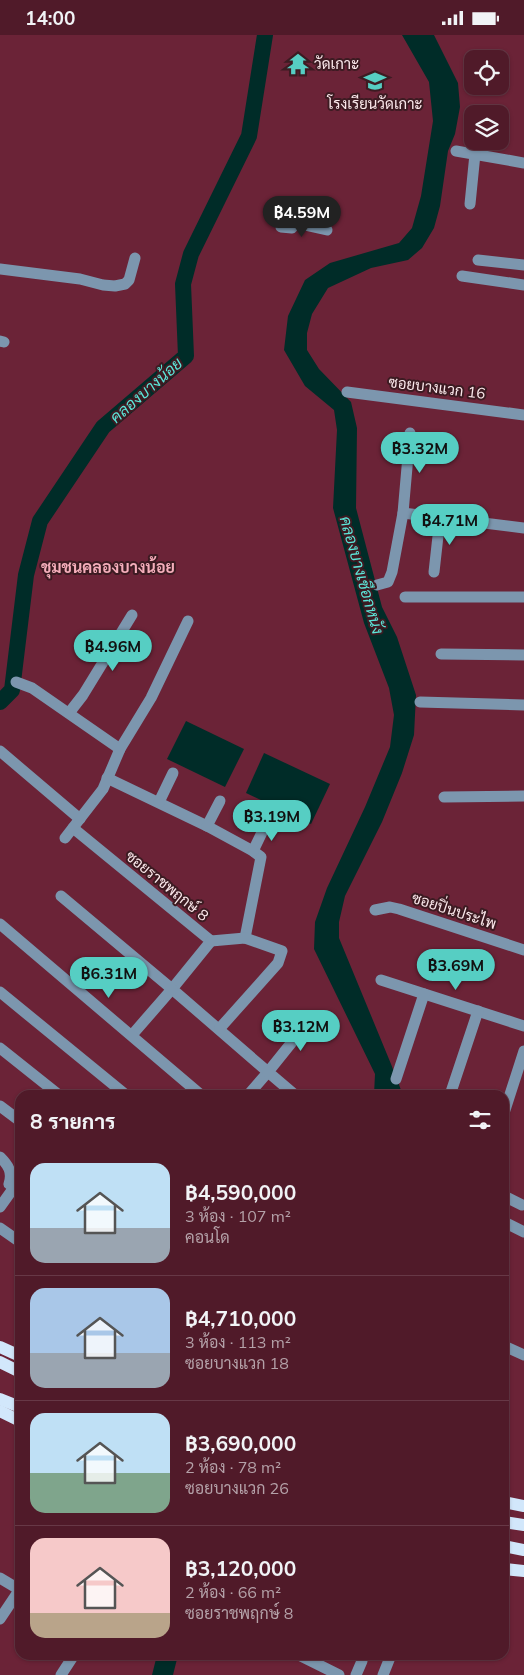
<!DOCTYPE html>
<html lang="th">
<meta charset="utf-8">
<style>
:root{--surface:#501a29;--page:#562331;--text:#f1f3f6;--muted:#b4a1a8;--line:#673846;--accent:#56cec3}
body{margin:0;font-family:Mulish,Sarabun,sans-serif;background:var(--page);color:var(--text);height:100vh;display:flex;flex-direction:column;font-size:19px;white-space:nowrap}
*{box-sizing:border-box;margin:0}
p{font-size:16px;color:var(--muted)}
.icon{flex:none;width:28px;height:28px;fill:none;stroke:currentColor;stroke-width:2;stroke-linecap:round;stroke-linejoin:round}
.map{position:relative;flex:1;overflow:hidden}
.panel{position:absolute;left:15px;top:1055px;width:494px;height:570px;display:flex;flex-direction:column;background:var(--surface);border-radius:15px;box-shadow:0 1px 4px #0004,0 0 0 1px var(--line)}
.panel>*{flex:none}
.fabs{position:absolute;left:464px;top:15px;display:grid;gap:10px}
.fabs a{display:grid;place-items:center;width:45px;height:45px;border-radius:10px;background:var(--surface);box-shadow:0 1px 4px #0004,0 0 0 1px var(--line);font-size:25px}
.price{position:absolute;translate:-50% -42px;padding:0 11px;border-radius:18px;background:var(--accent);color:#111;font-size:16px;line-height:32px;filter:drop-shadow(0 1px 2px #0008)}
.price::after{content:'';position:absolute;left:50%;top:30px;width:15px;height:11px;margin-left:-8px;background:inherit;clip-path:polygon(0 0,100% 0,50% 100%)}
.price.current{background:#222;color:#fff}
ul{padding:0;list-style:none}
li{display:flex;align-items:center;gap:15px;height:125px;padding:0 15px}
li+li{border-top:1px solid var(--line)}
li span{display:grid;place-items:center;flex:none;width:140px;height:100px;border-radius:15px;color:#555}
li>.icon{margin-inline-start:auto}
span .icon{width:60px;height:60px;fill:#fffc;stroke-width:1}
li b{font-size:21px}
h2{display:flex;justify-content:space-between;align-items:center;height:60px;padding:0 15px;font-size:21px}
.status{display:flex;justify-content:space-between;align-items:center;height:35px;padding:0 25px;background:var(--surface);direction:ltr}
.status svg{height:14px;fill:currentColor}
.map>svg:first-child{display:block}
.water{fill:#002c28}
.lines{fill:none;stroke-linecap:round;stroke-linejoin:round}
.river{stroke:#002c28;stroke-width:16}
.minor{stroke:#7c96ae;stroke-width:11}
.major{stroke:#d2e7fb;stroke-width:12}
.labels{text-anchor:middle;stroke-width:4;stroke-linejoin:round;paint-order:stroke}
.poi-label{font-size:15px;fill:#fbe8eb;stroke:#3c1b22;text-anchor:start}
.street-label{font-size:15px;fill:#fbe8eb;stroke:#3c1b22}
.water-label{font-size:16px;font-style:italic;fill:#5ce6d9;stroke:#3c1b22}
.neighbourhood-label{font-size:16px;font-weight:bold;fill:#f5aebb;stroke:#3c1b22}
</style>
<div class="status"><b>14:00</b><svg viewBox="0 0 49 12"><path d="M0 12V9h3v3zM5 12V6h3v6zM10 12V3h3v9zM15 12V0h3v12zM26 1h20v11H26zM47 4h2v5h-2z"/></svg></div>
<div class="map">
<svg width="524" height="1640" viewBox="0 0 524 1640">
<rect width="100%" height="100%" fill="#6b2337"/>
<g class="water">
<polygon points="402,0 434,0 458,48 460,72 455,99 448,116 440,171 434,193 422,213 408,225 371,233 328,253 312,279 307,298 307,315 319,334 351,367 357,393 356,473 382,572 397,602 416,660 414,700 402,738 382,787 345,861 339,887 339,903 391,1029 401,1055 400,1060 374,1060 375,1039 314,914 315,887 327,853 365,772 390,712 394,680 389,653 364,588 333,473 337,395 334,375 305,351 284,315 288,281 305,245 330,228 399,208 412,193 421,161 433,86 429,47"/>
<polygon points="186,686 244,714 225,752 167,724"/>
<polygon points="264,718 330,749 311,789 246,758"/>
<polygon points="157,1620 178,1620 173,1640 152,1640"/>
</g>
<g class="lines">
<polyline class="river" points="0,667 12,655 26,540 40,486 103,392 186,321 183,249 191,219 249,101 265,0"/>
<g class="minor">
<polyline points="456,116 524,128"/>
<polyline points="470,169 475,119"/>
<polyline points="281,192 292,193 295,189 300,189 327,195"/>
<polyline points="478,225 524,230"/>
<polyline points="0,234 80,244 103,250 115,251 125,249 129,245 135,223"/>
<polyline points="462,241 524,250"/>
<polyline points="0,306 4,307"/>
<polyline points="347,357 524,380"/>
<polyline points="403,478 524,493"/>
<polyline points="434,537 440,483"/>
<polyline points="377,550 388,547 392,537 403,478 410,398"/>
<polyline points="405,562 524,562"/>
<polyline points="441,619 524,620"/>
<polyline points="16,647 32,653 120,714"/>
<polyline points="420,667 524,670"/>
<polyline points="69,678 83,660 132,580"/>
<polyline points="0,716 80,784"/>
<polyline points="107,743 207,791 253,816 261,822 245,903"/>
<polyline points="444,762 524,761"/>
<polyline points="159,767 173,738"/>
<polyline points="207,791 220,766"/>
<polyline points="73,793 211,906 172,954 268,1037 248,1060"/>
<polyline points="65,803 103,754 120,714 151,663 188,586"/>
<polyline points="253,816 267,787"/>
<polyline points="61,861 172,954 132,1000"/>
<polyline points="375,875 390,872 399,874 524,915"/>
<polyline points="0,889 201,1060"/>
<polyline points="211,906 245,903 282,916 278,928 220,993"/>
<polyline points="381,945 524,991"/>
<polyline points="0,957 126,1060"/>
<polyline points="0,1013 59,1060"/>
<polyline points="396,1044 424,959"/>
<polyline points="295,1060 268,1037 313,981"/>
<polyline points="450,1060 478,976"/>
<polyline points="0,1071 20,1086"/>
<polyline points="504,1078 524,1016"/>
<path d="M0,1122C8,1130 13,1137 9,1149L14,1152"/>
<polyline points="504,1161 522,1170"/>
<polyline points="0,1172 20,1144"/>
<polyline points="504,1187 524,1197"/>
<polyline points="0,1193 20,1207"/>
<polyline points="504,1311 524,1320"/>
<polyline points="0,1543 20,1555"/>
<polyline points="0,1584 20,1554"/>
<polyline points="299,1620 339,1640"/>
<polyline points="61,1640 74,1620"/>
<polyline points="356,1640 362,1626"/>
<polyline points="383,1640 391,1620"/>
</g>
<g class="major">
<polyline points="0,1312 20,1321"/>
<polyline points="0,1327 20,1337"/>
<polyline points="0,1364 20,1372"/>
<polyline points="0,1376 20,1386"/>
<polyline points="504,1467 524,1471"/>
<polyline points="504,1487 524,1490"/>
<polyline points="504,1511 524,1515"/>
<polyline points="504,1534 524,1536"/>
</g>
</g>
<defs>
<g id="temple-bare" transform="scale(1.725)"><path d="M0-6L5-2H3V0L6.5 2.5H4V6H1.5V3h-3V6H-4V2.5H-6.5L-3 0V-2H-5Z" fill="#56cec3" stroke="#3c1b22" stroke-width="2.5" paint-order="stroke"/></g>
<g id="school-bare" transform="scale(1.725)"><path d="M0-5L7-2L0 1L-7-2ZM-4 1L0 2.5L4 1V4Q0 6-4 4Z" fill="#56cec3" stroke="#3c1b22" stroke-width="2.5" paint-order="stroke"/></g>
</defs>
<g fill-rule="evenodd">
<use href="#temple-bare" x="298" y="29"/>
<use href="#school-bare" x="375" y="46"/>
</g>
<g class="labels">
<g class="poi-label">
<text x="314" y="34">วัดเกาะ</text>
<text x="375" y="74" text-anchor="middle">โรงเรียนวัดเกาะ</text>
</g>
<g class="street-label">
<text transform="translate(437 353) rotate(7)" y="5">ซอยบางแวก 16</text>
<text transform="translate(167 851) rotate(39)" y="5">ซอยราชพฤกษ์ 8</text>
<text transform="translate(454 876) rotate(18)" y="5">ซอยปิ่นประไพ</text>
</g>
<g class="water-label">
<text transform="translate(146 355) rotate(-41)" y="6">คลองบางน้อย</text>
<text transform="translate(362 540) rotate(74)" y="6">คลองบางเชือกหนัง</text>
</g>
<g class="neighbourhood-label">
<text x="108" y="538">ชุมชนคลองบางน้อย</text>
</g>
</g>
</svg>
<div class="fabs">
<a><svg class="icon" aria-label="locate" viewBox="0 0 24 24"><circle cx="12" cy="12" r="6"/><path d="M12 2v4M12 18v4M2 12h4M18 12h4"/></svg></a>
<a><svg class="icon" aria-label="layers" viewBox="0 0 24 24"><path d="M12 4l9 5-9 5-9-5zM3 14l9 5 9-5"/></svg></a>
</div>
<b class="price current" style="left:302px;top:203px">฿4.59M</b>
<b class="price" style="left:420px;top:439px">฿3.32M</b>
<b class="price" style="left:450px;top:511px">฿4.71M</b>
<b class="price" style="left:113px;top:637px">฿4.96M</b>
<b class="price" style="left:272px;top:807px">฿3.19M</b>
<b class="price" style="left:456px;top:956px">฿3.69M</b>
<b class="price" style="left:109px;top:964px">฿6.31M</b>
<b class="price" style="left:301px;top:1017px">฿3.12M</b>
<section class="panel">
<h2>8 รายการ<svg class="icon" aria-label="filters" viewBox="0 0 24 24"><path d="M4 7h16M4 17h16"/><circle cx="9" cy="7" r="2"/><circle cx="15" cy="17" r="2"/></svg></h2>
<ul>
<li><span style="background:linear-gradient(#bfe0f5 65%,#9aa5b1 0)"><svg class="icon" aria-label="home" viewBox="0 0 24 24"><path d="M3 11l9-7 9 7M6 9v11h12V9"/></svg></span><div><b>฿4,590,000</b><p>3 ห้อง · 107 m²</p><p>คอนโด</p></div></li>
<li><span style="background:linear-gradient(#a9c7e8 65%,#9aa5b1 0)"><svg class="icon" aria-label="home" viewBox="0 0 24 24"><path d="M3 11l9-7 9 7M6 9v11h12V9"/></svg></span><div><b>฿4,710,000</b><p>3 ห้อง · 113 m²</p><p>ซอยบางแวก 18</p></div></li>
<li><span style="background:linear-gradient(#bfe0f5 60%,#7fa58c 0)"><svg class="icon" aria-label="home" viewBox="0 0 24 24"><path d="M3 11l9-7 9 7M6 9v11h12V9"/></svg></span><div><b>฿3,690,000</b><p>2 ห้อง · 78 m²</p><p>ซอยบางแวก 26</p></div></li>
<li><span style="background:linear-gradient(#f6c9c9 75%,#b9a48a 0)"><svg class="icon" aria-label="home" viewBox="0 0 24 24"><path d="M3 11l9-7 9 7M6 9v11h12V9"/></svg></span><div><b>฿3,120,000</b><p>2 ห้อง · 66 m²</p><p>ซอยราชพฤกษ์ 8</p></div></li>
</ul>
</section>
</div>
